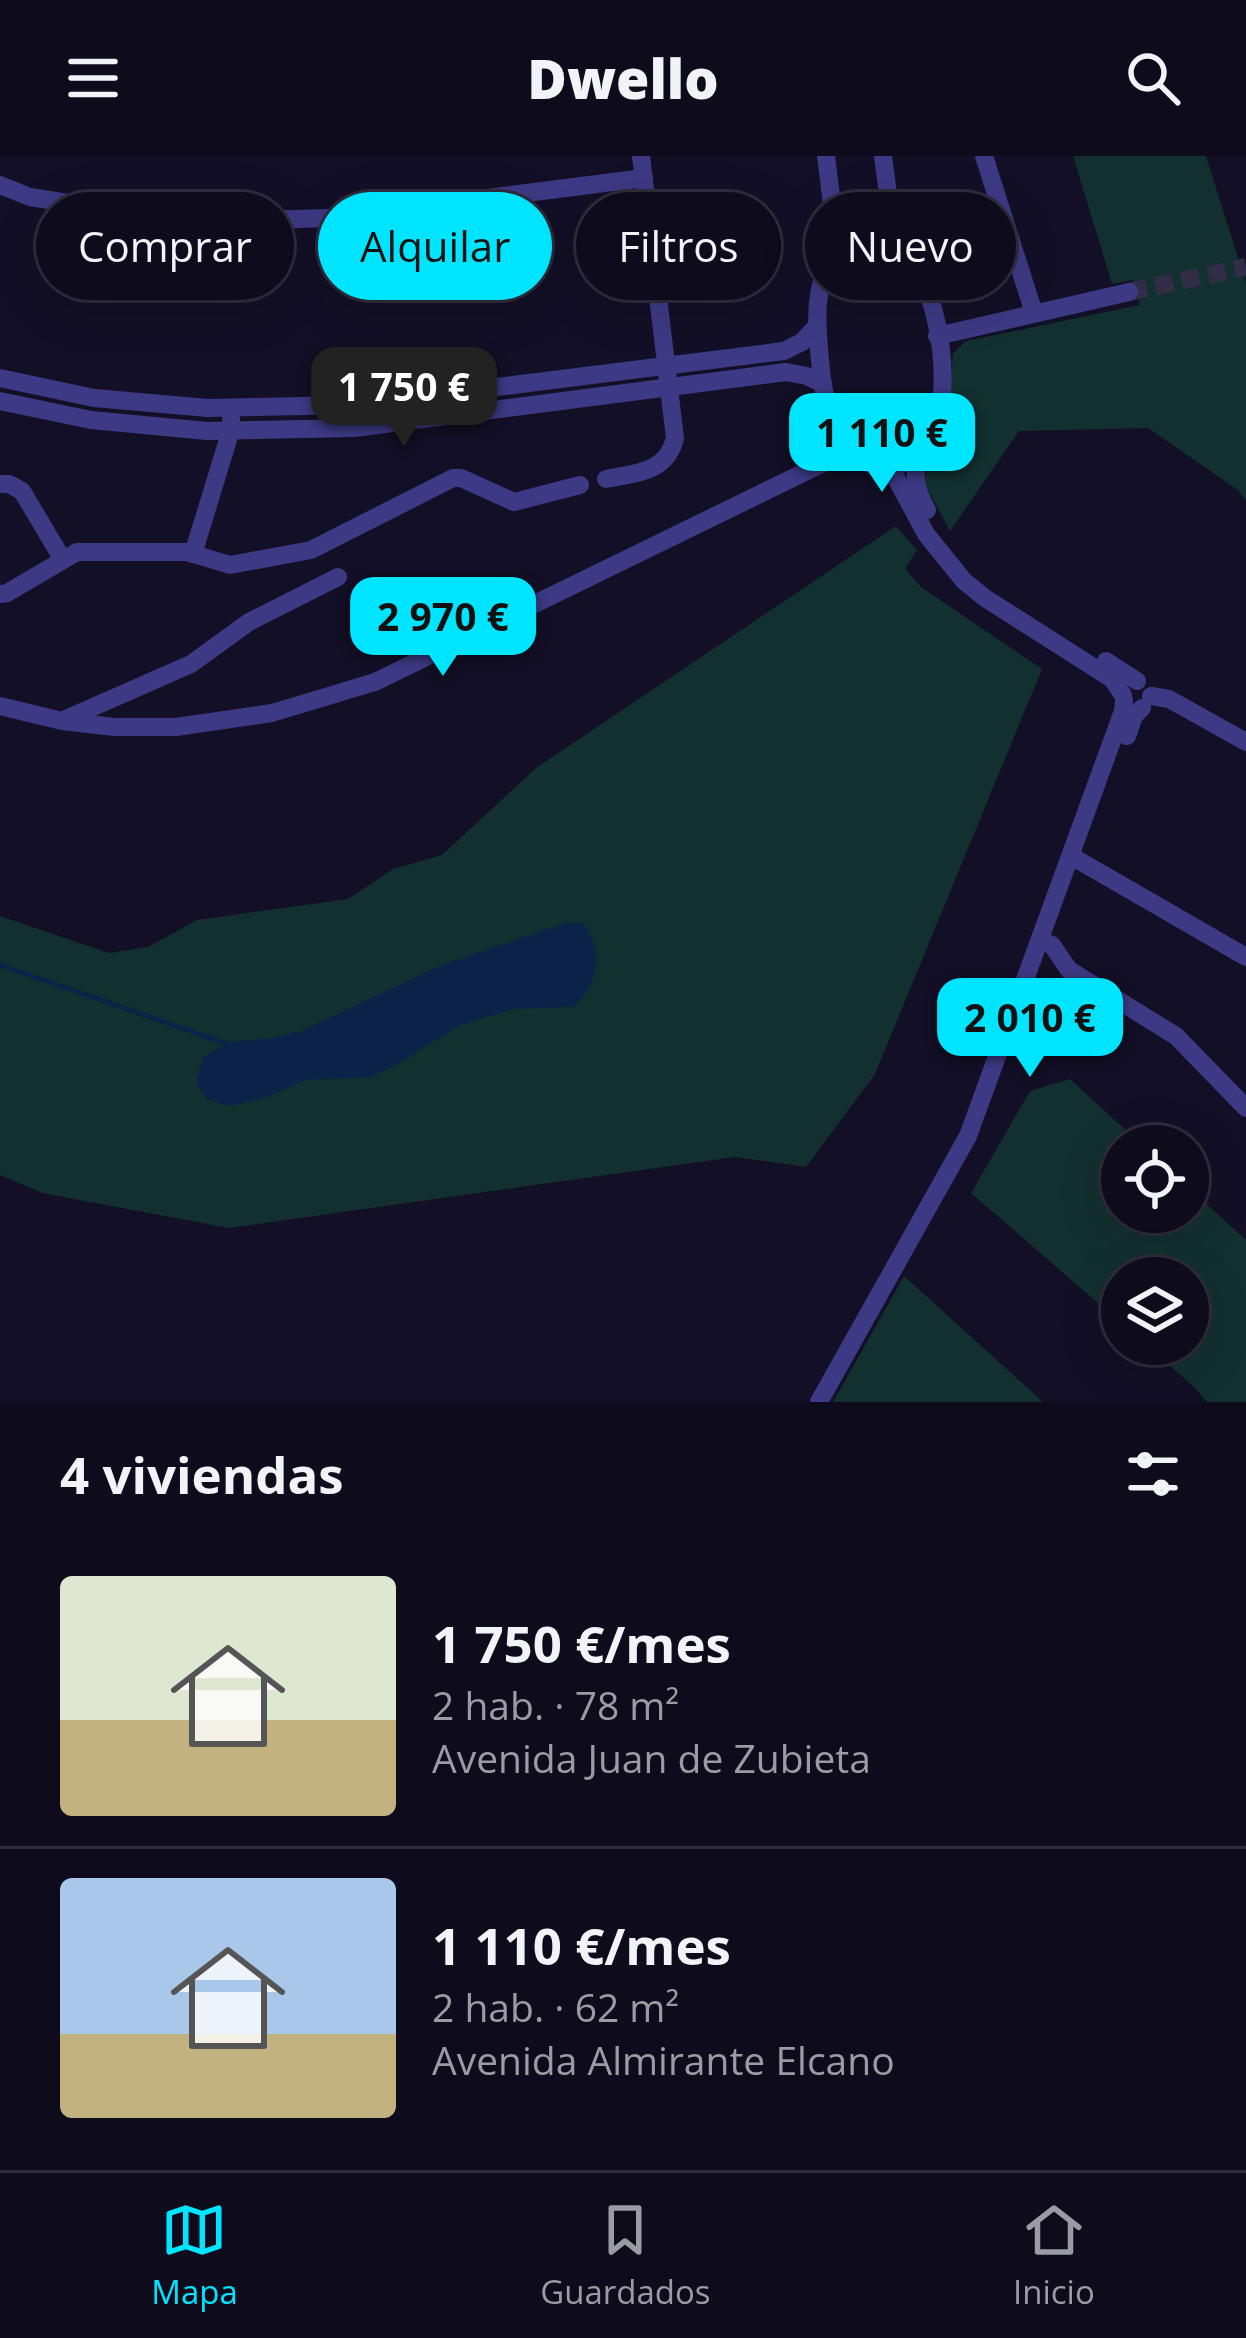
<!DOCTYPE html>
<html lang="es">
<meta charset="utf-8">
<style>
:root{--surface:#0e0b1c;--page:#1c1929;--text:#f1f3f6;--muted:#9b9ba3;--line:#2e2b3b;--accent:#00e5ff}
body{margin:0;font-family:"Open Sans",sans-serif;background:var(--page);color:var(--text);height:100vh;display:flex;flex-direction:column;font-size:45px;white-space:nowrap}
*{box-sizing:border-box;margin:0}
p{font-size:39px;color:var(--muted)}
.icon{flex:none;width:66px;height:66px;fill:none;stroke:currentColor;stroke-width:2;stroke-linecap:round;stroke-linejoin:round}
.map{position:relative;height:1246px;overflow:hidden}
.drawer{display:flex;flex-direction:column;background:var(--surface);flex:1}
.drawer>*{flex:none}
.guide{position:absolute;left:36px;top:36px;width:1176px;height:108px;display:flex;gap:24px}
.buttons{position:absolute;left:1101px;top:969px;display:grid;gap:24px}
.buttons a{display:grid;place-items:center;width:108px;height:108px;border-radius:50%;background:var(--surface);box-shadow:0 12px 48px #0002,0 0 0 3px var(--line);font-size:60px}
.price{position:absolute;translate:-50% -102px;padding:0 27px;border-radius:24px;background:var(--accent);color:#111;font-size:39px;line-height:78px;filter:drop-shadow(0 3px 6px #0008)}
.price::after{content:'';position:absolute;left:50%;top:72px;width:36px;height:27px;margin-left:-18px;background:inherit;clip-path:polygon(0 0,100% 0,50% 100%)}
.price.selected{background:#222;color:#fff}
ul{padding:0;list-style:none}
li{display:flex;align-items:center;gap:36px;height:300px;padding:0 60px}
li+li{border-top:3px solid var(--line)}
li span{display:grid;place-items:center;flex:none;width:336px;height:240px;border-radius:12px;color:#555}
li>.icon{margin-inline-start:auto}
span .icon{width:144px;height:144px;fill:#fffc;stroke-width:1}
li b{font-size:51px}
h2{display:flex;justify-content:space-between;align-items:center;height:144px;padding:0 60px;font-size:51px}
.chip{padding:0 42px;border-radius:54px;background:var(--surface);box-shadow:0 12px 48px #0002,0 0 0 3px var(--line);font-size:42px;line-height:108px}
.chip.selected{background:var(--accent);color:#111}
header{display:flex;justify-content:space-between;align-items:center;height:156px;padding:0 60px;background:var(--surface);font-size:54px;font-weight:800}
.tabs{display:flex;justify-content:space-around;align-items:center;height:168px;border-top:3px solid var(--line);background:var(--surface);font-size:33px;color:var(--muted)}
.tabs a{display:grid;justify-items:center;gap:6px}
.tabs .selected{color:var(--accent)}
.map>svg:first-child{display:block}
.green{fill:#12302f}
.water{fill:#0c2248}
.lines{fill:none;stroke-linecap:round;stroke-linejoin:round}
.stream{stroke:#0c2248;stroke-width:4.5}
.minor-tunnel{stroke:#312d47;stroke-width:18;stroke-dasharray:18 9;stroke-linecap:butt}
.minor{stroke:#3d3a85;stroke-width:18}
</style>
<header><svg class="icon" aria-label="menu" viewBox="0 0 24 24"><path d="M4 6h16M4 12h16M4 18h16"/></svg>Dwello<svg class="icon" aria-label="search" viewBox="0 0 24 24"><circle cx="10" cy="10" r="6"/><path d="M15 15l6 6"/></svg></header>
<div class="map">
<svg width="1246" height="1246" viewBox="0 0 1246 1246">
<rect width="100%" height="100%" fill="#130f26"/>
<g class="green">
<polygon points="1073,0 1206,0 1246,127 1246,345 1238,334 1148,272 1019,275 950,375 923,325 948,265 953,197 966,185 1140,149 1133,124 1112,128"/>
<polygon points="896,370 917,394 905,413 921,431 1042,513 875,918 806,1011 735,1001 229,1072 42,1037 0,1019 0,760 109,797 148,791 197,764 348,743 393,713 442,699 536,612"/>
<polygon points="1070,923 1143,990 1122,990 1122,1056 1188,1056 1188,1031 1246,1084 1246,1246 1207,1246 1194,1231 1145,1188 1188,1188 1188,1122 1122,1122 1122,1168 971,1037 1030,935"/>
<polygon points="904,1120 1043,1246 833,1246"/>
</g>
<path class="water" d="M569,766L584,768C605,799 598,826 574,851L514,853L460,869L396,909L371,921L305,924L266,942L229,950L206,943L196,926L203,902L225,887L271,882L302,875L439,810Z"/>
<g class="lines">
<polyline class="stream" points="0,809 225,887"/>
<polyline class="minor-tunnel" points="1129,136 1246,111"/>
<g class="minor">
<polyline points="826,0 837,89"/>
<polyline points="883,0 894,83"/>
<polyline points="984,0 1034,157"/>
<polyline points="0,29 30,41 186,66 331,62 644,22"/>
<path d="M874,80L894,83C902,92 910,101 917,112C942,155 958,258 920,297C909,308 893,313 878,310C837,302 825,250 821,214C816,166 812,132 837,89Z"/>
<polyline points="937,180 1129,136"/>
<polyline points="0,222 94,242 208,252 353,249 784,195 802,186 816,171"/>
<polyline points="0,245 91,264 207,275 354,272 786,216 807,220 823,228"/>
<path d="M919,298C912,320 916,334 927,354"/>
<polyline points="886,312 897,324 926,378 964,425 985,442 1112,523 1123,539"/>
<path d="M606,323C635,317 667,317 675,282L641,0"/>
<polyline points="0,328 9,328 22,335 63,404"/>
<polyline points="193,398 231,274 231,263"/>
<polyline points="0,438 7,437 77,396 187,396 230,409 311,394 453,322 461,322 514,346 580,329"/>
<polyline points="1106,505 1137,525"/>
<polyline points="1151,540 1169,543 1246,586"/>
<polyline points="0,550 62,565 114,571 176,571 272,557 375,526 848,295"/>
<polyline points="66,563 191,508 249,466 338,421"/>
<polyline points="1127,580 1134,560 1142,552"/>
<polyline points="1071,700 1246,801"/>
<polyline points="1040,784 1052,789 1069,814 1176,880 1246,952"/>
<polyline points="819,1246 968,980 1123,555 1124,544"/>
</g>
</g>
</svg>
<div class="buttons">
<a><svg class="icon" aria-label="locate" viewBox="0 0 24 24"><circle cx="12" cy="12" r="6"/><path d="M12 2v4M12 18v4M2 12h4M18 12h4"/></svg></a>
<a><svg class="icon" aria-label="layers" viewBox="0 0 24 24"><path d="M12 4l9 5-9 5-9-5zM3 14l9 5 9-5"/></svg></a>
</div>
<b class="price selected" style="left:404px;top:293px">1 750 €</b>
<b class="price" style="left:882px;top:339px">1 110 €</b>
<b class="price" style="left:443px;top:523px">2 970 €</b>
<b class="price" style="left:1030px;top:924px">2 010 €</b>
<div class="guide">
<a class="chip">Comprar</a>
<a class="chip selected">Alquilar</a>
<a class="chip">Filtros</a>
<a class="chip">Nuevo</a>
</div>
</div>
<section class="drawer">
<h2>4 viviendas<svg class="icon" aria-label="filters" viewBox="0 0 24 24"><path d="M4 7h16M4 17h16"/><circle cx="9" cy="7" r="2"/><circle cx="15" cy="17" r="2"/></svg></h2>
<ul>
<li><span style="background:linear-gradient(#dfe7d0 60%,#c2b280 0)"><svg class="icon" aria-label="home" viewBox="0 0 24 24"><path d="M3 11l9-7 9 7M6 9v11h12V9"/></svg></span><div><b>1 750 €/mes</b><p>2 hab. · 78 m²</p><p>Avenida Juan de Zubieta</p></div></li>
<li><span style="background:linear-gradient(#a9c7e8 65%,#c2b280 0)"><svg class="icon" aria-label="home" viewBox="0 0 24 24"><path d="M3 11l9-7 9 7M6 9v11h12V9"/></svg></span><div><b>1 110 €/mes</b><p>2 hab. · 62 m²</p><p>Avenida Almirante Elcano</p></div></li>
</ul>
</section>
<nav class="tabs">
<a class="selected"><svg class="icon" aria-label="map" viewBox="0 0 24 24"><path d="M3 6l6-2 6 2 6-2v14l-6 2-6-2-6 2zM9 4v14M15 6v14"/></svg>Mapa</a>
<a><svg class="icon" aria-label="saved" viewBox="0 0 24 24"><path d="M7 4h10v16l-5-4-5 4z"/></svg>Guardados</a>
<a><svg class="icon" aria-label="home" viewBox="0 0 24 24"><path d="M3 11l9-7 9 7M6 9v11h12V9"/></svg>Inicio</a>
</nav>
